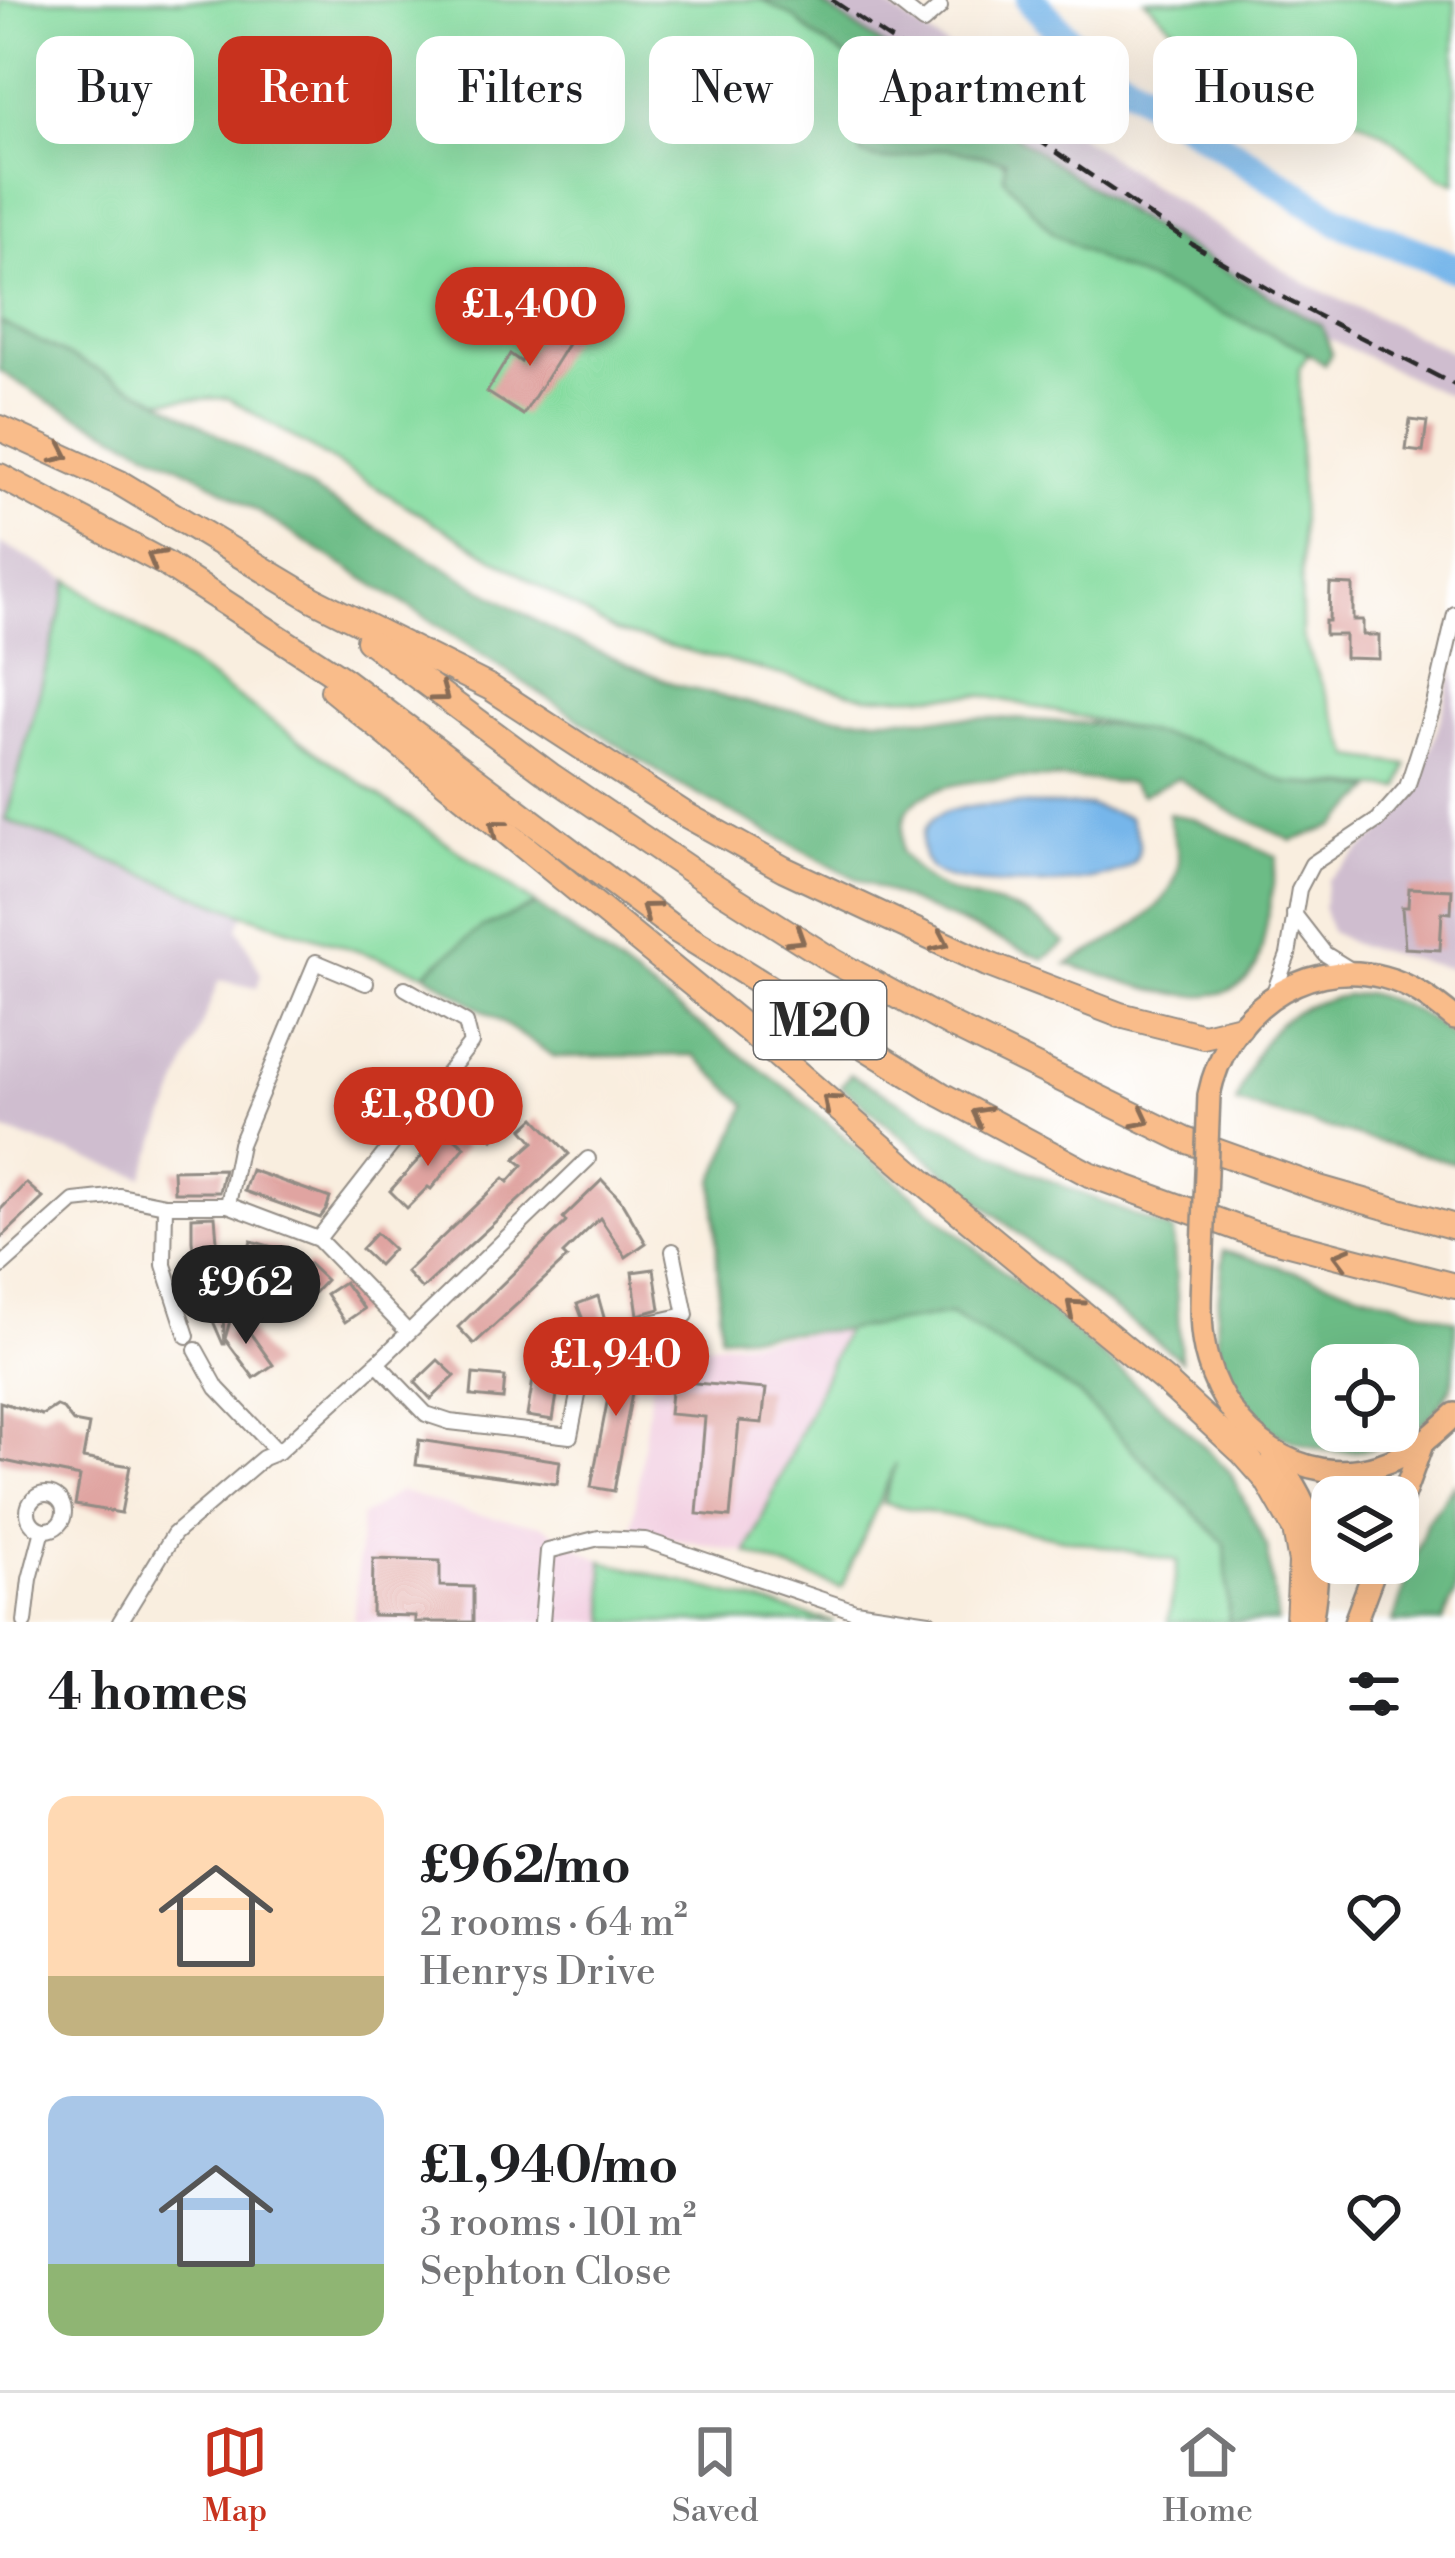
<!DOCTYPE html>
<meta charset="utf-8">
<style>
:root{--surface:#fff;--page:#f2f2f2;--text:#202124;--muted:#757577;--line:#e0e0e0;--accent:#c8321e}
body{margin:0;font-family:"Libre Bodoni",serif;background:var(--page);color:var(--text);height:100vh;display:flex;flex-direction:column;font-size:45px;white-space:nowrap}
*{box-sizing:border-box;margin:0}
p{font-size:39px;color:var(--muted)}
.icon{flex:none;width:66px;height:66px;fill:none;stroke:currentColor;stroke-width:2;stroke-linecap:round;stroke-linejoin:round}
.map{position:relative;height:1622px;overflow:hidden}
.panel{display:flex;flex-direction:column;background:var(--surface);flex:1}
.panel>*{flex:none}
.hud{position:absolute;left:36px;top:36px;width:1383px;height:108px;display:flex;gap:24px}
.tools{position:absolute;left:1311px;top:1344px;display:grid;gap:24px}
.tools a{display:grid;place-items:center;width:108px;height:108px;border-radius:24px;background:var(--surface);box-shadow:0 12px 48px #0002;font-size:60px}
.price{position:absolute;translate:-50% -102px;padding:0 27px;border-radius:42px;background:var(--accent);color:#fff;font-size:39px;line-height:78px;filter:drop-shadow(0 3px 6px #0008)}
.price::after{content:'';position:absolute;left:50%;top:72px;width:36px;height:27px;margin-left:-18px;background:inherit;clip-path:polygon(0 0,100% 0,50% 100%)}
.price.current{background:#222;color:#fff}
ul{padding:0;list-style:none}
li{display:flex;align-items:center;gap:36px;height:300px;padding:0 48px}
li span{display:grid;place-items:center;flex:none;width:336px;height:240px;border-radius:24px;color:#555}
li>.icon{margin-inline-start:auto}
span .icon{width:144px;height:144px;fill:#fffc;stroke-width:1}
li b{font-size:51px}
h2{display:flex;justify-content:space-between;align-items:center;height:144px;padding:0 48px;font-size:51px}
.pill{padding:0 42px;border-radius:24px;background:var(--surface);box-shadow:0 12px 48px #0002;font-size:42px;line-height:108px}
.pill.current{background:var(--accent);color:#fff}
.tabs{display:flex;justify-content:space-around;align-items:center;height:168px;border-top:3px solid var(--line);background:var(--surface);font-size:33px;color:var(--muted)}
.tabs a{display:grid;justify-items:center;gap:6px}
.tabs .current{color:var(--accent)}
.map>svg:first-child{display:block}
.built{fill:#f2cfe1}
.industrial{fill:#cfbdcf}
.green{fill:#86dca0;stroke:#588466;stroke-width:3}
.forest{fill:#6cbc86;stroke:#4c7458;stroke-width:3;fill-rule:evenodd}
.water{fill:#76b6ea;stroke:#50708a;stroke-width:3}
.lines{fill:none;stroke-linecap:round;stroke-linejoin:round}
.river{stroke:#76b6ea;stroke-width:30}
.building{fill:#e0a4a1}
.minor-casing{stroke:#928c85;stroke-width:18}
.primary-casing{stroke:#928c85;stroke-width:26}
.motorway-casing{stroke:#928c85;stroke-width:28}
.minor{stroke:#fff;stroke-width:14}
.primary{stroke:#f9bc8a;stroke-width:21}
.motorway{stroke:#f9bc8a;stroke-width:24}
.rail{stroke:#2b2b2b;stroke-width:4.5;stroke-dasharray:18 9;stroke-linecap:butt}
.primary-bridge-casing{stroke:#928c85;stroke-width:26;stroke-linecap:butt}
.primary-bridge{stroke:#f9bc8a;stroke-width:21}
.oneway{stroke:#886c56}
.labels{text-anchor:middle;stroke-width:12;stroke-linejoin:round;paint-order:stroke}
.shield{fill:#fff;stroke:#6b6b6b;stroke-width:3}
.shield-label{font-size:45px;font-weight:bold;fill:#2b2b2b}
</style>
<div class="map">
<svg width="1455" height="1622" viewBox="0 0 1455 1622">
<rect width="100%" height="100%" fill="#fff"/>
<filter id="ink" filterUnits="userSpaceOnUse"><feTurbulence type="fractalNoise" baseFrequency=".00833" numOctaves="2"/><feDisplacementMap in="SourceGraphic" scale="24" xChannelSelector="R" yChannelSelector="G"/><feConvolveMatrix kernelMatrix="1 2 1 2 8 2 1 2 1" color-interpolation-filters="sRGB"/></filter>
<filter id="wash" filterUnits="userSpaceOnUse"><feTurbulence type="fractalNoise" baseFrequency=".004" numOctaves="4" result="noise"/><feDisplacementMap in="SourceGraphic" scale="48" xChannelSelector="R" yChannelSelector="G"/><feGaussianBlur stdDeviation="2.7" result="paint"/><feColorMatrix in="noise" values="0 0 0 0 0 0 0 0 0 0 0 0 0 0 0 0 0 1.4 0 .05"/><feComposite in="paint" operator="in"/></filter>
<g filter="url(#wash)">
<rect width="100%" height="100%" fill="#f9eedf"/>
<g class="built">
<polygon points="845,1330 747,1553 632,1531 656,1350"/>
<polygon points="399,1491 473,1514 541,1525 602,1561 607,1622 354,1622 361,1517"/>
</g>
<g class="industrial">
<polygon points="804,0 878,0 1160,191 1305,283 1455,354 1455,399 1319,334 1113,210"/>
<polygon points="0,543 69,580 6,820 244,914 238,928 261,974 257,988 219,980 143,1177 0,1129"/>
<polygon points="1455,667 1455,970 1353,944 1331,932 1323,907 1327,880 1396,820 1422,760 1432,748"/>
</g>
<g class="green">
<polygon points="0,0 781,0 1113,242 1319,334 1299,369 1302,636 1352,757 1407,765 1400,788 1287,783 1198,743 981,695 867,697 616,632 228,398 159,400 0,322"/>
<polygon points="1145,0 1455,0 1455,183 1440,177 1384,133 1172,26"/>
<polygon points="69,580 536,905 481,928 425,973 244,914 6,820"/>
<polygon points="951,1314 1078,1394 1225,1544 1229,1622 1168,1622 1178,1561 883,1503 896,1463 841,1588 747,1553 845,1330"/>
<polygon points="602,1561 834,1622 607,1622"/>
</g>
<g class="forest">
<path d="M762,0H816L1132,216L1322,326L1332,354L1325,365L1296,345L1104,262L1053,233L1004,178L1005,160C986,158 966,151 947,149C912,147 900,171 862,154L852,130L866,69L815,37L795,18Z"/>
<path d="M0,322L159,400L562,636L676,685L760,706L852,718H996L1113,725L1198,743L1287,783L1374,789L1335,826L1292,841L1224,808L1178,778L1141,795L1130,783C1084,780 928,764 906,814C902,824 902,840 901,851C934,901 966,893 1017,910C1034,916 1051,932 1066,943L1044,959L857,879L672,781L427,618L204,478L48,401L0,371Z"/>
<path d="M1168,814L1192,818L1277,857C1273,882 1265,948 1256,967C1226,1026 1115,977 1067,964C1106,943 1168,916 1178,869C1181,854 1171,830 1168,814Z"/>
<polygon points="536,905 793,1093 1164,1408 1230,1472 1267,1547 1278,1622 1229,1622 1225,1544 1078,1394 951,1314 845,1330 720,1336 714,1181 747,1105 694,1055 555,1057 425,973 481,928"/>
<path d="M1366,993C1403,1003 1427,1014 1455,1040V1163L1236,1103C1263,1025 1283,1003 1366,993Z"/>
<polygon points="850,1074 1022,1169 1173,1231 1181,1360 1066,1273 841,1086"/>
<path d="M1224,1250L1455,1320C1455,1338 1455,1368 1452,1385C1400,1490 1242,1464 1219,1352C1212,1322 1222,1281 1224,1250ZM1332,1365H1398V1431H1332Z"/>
<polygon points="1455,1484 1455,1592 1443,1622 1393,1622 1427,1521"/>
</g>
<path class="water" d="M1047,805L1090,806L1129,817C1136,831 1144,845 1135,860C1114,891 972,889 939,874C928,869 922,856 922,844C920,795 1013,806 1047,805Z"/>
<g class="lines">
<polyline class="river" points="1031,0 1082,55 1338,221 1455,268"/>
</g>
<g id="blocks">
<g class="building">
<polygon points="548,320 573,336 523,415 487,392 510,354 521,362"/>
<polygon points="1410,420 1427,422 1423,452 1406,450"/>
<polygon points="1330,584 1353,585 1353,620 1363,620 1363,635 1379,635 1379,659 1345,658 1345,635 1325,635 1325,621 1329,621"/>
<polygon points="1409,888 1452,890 1451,913 1442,912 1440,950 1405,948 1402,907 1408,907"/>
<polygon points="464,1082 508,1121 493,1139 448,1100"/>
<polygon points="535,1118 569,1154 422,1289 406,1272 504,1178 508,1182 523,1165 515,1159 534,1142 523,1129"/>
<polygon points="445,1130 465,1147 431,1189 428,1187 407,1208 390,1191"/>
<polygon points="224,1169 219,1192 174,1192 173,1170"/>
<polygon points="251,1170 330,1198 326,1210 320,1218 244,1191"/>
<polygon points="602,1180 620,1199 646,1243 626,1257 600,1218 563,1254 567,1258 474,1344 458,1327 566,1222 563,1218"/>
<polygon points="26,1183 43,1198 0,1239 0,1210"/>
<polygon points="215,1216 225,1344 223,1344 197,1284 192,1240 192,1217"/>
<polygon points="376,1233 393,1249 378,1265 361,1249"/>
<polygon points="251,1241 284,1250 278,1272 245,1263"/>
<polygon points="309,1264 326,1280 311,1296 294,1280"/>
<polygon points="654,1269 660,1309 638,1315 632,1272"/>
<polygon points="344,1282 364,1309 345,1322 326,1294"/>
<polygon points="598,1296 605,1321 586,1328 577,1304"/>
<polygon points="233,1309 273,1365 254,1378 225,1339"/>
<polygon points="553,1333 576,1337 561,1369 553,1420 527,1416 536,1362"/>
<polygon points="618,1345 640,1349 614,1491 591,1487"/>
<polygon points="438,1360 455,1376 431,1399 415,1382"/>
<polygon points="473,1374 505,1377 503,1399 471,1396"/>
<polygon points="672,1381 766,1389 762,1423 739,1421 730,1517 697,1514 705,1417 669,1414"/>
<polygon points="0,1402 42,1415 56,1406 63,1409 73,1422 89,1425 83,1458 130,1466 121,1513 75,1505 80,1477 0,1460"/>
<polygon points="419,1440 560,1461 557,1484 416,1465"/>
<polygon points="373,1559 440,1561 440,1586 473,1587 473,1622 415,1622 415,1616 372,1615"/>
</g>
</g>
</g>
<g filter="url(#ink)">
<use href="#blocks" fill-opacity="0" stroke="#928c85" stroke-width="3"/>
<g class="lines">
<g class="minor-casing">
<g id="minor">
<polyline points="895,0 923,22 940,7"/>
<polyline points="1294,914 1325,954 1354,972"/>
<polyline points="1273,995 1288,955 1299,889 1312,864 1378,820 1407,787 1434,704 1455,614"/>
<polyline points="165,1205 164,1265 187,1336"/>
<polyline points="228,1205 240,1144 316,962 366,983"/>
<polyline points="318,1239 471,1043 466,1023 405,988"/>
<polyline points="0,1267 74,1201 120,1196 165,1205 228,1205 318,1239 407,1331"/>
<polyline points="196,1350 217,1388 278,1452"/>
<path d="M377,1363L426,1414L450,1422L570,1436C591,1331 581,1339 686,1315L673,1251"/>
<circle cx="46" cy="1512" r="18"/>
<polyline points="25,1622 30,1579 43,1530"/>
<polyline points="120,1622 174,1534 263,1458 278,1452 377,1363 588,1159"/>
<polyline points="542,1622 548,1551 599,1538 645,1540 855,1611 929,1622"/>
</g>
</g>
<g class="primary-casing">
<g id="primary">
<path d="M1209,1095C1225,1016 1300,956 1383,977C1411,984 1433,1001 1455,1019"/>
<path d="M1203,1251C1202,1287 1197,1326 1208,1362C1229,1435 1301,1489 1379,1465C1410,1456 1432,1436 1455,1414"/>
<path d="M1273,1455C1318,1512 1324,1552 1311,1622"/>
<polyline points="1398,1510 1422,1444"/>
<polyline points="1355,1622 1377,1563"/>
</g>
</g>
<g class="motorway-casing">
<g id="motorway">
<polyline points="0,428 120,483 313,599 491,688 686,815 784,869 987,964 1120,1015 1203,1036 1240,1027"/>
<polyline points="0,476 164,563 344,680 676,930 942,1095 1089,1174 1254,1234 1455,1286"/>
<polyline points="368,640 550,775 702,878 833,961 955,1027 1185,1140 1319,1188 1455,1227"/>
<polyline points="333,690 747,1029 910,1171 1165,1381 1243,1453 1267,1480 1295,1529 1301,1562 1298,1622"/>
</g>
</g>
<use href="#minor" class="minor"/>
<use href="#primary" class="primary"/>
<use href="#motorway" class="motorway"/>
<polyline class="rail" points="832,0 1192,244 1291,302 1455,385"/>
<g class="primary-bridge-casing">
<polyline id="primary-bridge" points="1203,1251 1209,1095"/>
</g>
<use href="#primary-bridge" class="primary-bridge"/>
</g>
<defs><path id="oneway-chevron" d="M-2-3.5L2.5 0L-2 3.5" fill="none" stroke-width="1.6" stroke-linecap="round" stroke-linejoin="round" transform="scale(3)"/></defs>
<g class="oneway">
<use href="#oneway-chevron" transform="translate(61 454) rotate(25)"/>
<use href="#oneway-chevron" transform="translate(155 558) rotate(-150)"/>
<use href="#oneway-chevron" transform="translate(441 694) rotate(37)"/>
<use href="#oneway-chevron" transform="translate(497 827) rotate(-141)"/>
<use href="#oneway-chevron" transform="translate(649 910) rotate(-143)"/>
<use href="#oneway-chevron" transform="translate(797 938) rotate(32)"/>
<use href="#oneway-chevron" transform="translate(941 942) rotate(25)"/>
<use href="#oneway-chevron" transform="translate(830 1102) rotate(-139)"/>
<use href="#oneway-chevron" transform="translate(980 1115) rotate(-152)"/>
<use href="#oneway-chevron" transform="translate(1142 1119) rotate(27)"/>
<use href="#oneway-chevron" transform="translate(1342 1257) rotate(-165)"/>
<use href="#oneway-chevron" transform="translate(1074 1307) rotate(-139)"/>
</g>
</g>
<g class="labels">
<rect class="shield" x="754" y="981" width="132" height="78" rx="9"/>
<g class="shield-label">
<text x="820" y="1036">M20</text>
</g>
</g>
</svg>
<div class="tools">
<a><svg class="icon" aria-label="locate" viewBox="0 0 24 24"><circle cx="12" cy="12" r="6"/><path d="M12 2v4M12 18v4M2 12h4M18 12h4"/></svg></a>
<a><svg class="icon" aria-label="layers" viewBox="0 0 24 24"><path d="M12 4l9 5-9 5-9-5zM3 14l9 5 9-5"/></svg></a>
</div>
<b class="price" style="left:530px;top:369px">£1,400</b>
<b class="price" style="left:428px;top:1169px">£1,800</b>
<b class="price current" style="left:246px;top:1347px">£962</b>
<b class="price" style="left:616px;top:1419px">£1,940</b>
<div class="hud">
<a class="pill">Buy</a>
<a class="pill current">Rent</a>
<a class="pill">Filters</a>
<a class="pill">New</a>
<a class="pill">Apartment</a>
<a class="pill">House</a>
</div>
</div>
<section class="panel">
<h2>4 homes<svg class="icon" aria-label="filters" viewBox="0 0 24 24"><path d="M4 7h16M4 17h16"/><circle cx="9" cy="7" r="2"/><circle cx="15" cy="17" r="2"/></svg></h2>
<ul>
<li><span style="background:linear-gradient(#ffd9b3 75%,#c2b280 0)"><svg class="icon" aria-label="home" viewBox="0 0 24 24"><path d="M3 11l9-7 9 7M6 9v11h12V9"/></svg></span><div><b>£962/mo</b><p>2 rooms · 64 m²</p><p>Henrys Drive</p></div><svg class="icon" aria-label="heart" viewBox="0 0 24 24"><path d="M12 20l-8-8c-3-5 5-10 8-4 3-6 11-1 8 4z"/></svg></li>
<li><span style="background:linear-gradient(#a9c7e8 70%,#8fb573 0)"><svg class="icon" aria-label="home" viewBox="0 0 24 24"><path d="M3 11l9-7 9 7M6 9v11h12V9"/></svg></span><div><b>£1,940/mo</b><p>3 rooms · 101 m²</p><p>Sephton Close</p></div><svg class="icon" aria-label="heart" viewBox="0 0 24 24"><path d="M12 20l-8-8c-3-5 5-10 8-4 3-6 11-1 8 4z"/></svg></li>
</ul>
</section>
<nav class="tabs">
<a class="current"><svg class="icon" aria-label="map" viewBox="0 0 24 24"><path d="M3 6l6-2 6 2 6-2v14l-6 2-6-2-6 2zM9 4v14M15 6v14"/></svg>Map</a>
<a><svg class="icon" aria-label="saved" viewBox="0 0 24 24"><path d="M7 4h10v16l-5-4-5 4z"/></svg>Saved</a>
<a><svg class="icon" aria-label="home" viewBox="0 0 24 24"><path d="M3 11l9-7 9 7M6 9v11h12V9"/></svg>Home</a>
</nav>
